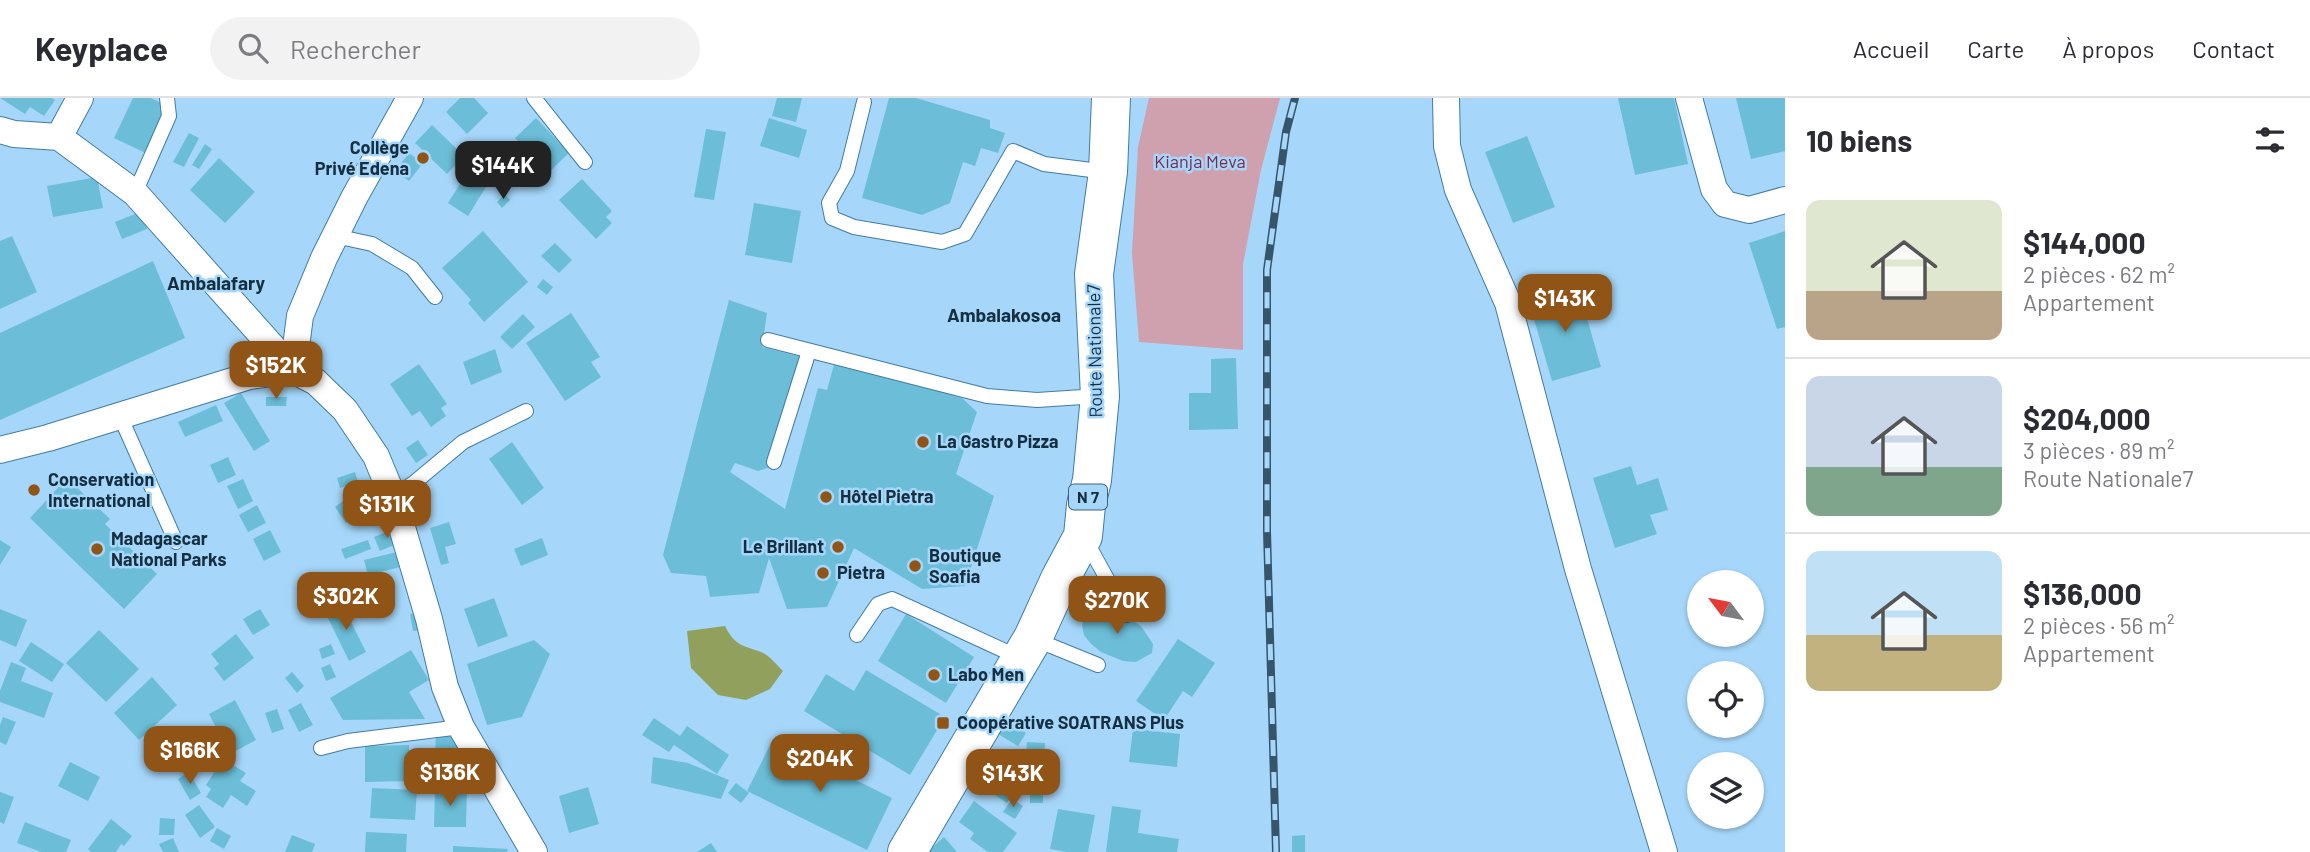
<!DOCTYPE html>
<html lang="fr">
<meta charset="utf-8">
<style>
:root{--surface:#fff;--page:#f2f2f3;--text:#2b2b33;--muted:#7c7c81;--line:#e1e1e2;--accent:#915417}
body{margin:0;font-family:Barlow,sans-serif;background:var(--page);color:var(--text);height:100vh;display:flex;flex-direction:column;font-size:26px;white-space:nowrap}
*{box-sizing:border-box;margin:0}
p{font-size:23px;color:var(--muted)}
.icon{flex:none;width:38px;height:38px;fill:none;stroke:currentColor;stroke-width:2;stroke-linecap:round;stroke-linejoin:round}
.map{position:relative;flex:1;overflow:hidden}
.panel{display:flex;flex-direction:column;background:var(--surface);width:525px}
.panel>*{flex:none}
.needle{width:46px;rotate:302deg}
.tools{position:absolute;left:1687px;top:472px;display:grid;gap:14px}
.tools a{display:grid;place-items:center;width:77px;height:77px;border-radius:50%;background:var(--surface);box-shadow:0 2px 5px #0004;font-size:35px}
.price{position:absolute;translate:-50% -60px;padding:0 16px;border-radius:14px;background:var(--accent);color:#fff;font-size:23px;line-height:46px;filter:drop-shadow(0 2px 4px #0008)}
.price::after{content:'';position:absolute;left:50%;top:42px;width:21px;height:16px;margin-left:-10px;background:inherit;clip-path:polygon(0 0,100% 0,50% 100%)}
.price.selected{background:#222;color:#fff}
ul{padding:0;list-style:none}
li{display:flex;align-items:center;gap:21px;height:175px;padding:0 21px}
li+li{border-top:2px solid var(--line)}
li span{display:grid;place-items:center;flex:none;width:196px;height:140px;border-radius:14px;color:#555}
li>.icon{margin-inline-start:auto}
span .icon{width:84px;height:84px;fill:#fffc;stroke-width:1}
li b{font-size:30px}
h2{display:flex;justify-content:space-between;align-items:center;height:84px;padding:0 21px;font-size:30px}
header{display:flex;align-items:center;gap:42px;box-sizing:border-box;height:98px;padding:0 35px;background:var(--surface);border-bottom:2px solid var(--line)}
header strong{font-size:33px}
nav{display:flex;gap:38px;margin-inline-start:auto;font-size:24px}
.search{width:490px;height:63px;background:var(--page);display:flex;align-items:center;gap:18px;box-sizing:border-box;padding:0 24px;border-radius:38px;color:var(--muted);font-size:26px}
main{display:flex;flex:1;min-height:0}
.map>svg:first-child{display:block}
.green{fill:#cfa0ad}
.water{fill:#91a15d}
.building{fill:#6cbed8}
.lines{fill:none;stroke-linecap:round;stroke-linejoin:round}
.lane-casing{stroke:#407ca4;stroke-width:16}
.street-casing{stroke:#407ca4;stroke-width:28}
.primary-casing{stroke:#407ca4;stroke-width:40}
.lane{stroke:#fff;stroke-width:14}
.street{stroke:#fff;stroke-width:26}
.primary{stroke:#fff;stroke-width:38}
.rail-casing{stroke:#36556a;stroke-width:8}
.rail{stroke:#a6d7fa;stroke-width:5;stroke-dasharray:16;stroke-linecap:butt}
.poi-dot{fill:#915417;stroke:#a6d7fa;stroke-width:2.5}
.labels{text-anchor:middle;stroke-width:5;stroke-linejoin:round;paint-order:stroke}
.shield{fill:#a6d7fa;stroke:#406178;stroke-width:2}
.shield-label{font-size:16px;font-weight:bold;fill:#152f40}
.poi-label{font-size:18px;font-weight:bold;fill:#152f40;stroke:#a6d7fa;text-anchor:start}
.park-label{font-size:18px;fill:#80284a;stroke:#a6d7fa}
.street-label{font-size:18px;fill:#152f40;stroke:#a6d7fa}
.neighbourhood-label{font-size:19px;font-weight:bold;fill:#152f40;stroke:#a6d7fa}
</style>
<header>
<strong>Keyplace</strong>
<div class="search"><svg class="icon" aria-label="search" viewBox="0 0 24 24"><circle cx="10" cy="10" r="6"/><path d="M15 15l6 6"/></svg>Rechercher</div>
<nav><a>Accueil</a><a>Carte</a><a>À propos</a><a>Contact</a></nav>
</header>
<main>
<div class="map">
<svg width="1785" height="754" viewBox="0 0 1785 754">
<rect width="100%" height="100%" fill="#a6d7fa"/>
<polygon class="green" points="1149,0 1280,0 1261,72 1243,166 1243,252 1139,244 1132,155 1138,49"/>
<path class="water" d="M725,528C735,548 742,547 761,554C769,557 777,567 783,573L770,591L746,602L718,597L691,570L687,533Z"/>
<g class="building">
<polygon points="0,0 52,0 55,2 44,18 30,9 25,16"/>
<polygon points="133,0 151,0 174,11 152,58 114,40"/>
<polygon points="460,0 474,0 488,15 467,36 446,14"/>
<polygon points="777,0 802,0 796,24 772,18"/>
<polygon points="889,0 916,0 990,22 990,30 1005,35 998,55 981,50 975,68 963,64 950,105 922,117 862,100"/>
<polygon points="1618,0 1674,0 1688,66 1635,77"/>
<polygon points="1736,0 1785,0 1785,53 1751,61"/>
<polygon points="536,20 569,55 548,75 515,40"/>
<polygon points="769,20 807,32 799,60 760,48"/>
<polygon points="432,27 464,58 447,76 415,45"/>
<polygon points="706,31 726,34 714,102 694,99"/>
<polygon points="189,35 199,40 184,69 173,64"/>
<polygon points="1527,38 1555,109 1513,125 1485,54"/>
<polygon points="205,46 212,51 199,71 192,67"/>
<polygon points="409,55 423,65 409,83 395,73"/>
<polygon points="219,60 255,94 225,125 190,92"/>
<polygon points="475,62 495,74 468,118 448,105"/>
<polygon points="97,79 103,110 53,119 47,88"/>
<polygon points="582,81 612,113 606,119 612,125 596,141 559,102"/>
<polygon points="505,96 510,102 502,110 497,104"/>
<polygon points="754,105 801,113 792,165 745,157"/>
<polygon points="140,114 147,131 122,141 115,124"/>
<polygon points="483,133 528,184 484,224 468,205 471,202 442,170"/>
<polygon points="1785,133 1785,229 1777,231 1749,145"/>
<polygon points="12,138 37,194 0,211 0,143"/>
<polygon points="555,145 572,162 559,175 541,158"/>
<polygon points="153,163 185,240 0,322 0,235"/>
<polygon points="543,181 553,189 547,197 537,189"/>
<polygon points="1578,189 1601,269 1552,283 1529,204"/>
<polygon points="729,202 767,215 762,249 809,261 773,368 758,373 735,365 730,374 785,411 818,290 827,292 835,263 962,300 977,314 956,376 994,398 965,488 922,491 854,450 827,509 787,511 769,460 759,495 710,499 706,478 671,475 663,457"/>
<polygon points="571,215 600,259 591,264 601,279 565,303 526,245"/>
<polygon points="523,216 535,229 512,251 500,239"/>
<polygon points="495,251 502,274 471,287 463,264"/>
<polygon points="1236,260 1238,331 1189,332 1189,295 1211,295 1211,261"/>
<polygon points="419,266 447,306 441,310 446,318 431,329 420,313 412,318 390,286"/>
<polygon points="241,295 270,343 254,353 224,305"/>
<polygon points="266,299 287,299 286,308 266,308"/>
<polygon points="216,307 223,323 185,339 178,324"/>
<polygon points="418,342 428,357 416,365 406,350"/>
<polygon points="512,344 544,390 522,407 489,361"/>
<polygon points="228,359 236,377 218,385 210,367"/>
<polygon points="1631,368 1637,387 1658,380 1668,412 1650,417 1657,436 1615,450 1593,380"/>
<polygon points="355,374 358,384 340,390 337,380"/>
<polygon points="67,380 110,421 105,426 157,476 124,511 30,420"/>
<polygon points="243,381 253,403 238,411 227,388"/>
<polygon points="365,386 375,405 346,425 335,409"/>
<polygon points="257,407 266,425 248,434 239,417"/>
<polygon points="449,424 456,446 445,449 449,465 441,467 430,430"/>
<polygon points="394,431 399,445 380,453 374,439"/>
<polygon points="270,432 281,454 264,463 253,441"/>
<polygon points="542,440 548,457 521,468 514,451"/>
<polygon points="0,442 11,449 0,467"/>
<polygon points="368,442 371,451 345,461 341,451"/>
<polygon points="405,452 408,467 368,477 364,462"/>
<polygon points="494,500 508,538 478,549 464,511"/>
<polygon points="342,506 366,554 349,563 325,514"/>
<polygon points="0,511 27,522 16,549 0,542"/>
<polygon points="260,511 270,527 253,537 243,521"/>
<polygon points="1108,512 1121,516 1141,528 1153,546 1152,555 1136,564 1123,563 1101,554 1091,546 1084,537 1082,527 1084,521 1089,515"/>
<polygon points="419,515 421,532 413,533 410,516"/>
<polygon points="906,516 974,559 946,605 878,563"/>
<polygon points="99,532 139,571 106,604 66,565"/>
<polygon points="236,536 254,560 224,583 214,570 219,566 211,556"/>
<polygon points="1178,541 1215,565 1192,599 1183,593 1164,622 1136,603"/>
<polygon points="534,542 550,556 522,619 487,627 467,566"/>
<polygon points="31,544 64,566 52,584 19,563"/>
<polygon points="331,546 335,556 322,561 319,551"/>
<polygon points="411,552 429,582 409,594 425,621 343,622 330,600"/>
<polygon points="11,564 26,570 21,583 53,595 44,620 0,604 0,593"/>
<polygon points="330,566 336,579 326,583 321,570"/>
<polygon points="866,572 945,619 910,677 804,613 826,576 854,593"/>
<polygon points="292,574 304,588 297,595 285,580"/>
<polygon points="152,579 177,607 139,642 114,615"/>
<polygon points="235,602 256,642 230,656 209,616"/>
<polygon points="301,605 313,627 299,634 288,612"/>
<polygon points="277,611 284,631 272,635 265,615"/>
<polygon points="3,619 16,624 6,647 0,644 0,627"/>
<polygon points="654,620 680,638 687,628 729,657 717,676 674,647 669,654 642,637"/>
<polygon points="1006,623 1026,635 1018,648 998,636"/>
<polygon points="1133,631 1180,636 1177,669 1129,664"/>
<polygon points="436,636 467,637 466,680 434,679"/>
<polygon points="773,641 892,700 867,752 747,693"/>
<polygon points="1027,644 1045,645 1043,679 1025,678"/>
<polygon points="409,647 409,683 365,684 365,648"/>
<polygon points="988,657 1023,680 1007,705 972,682"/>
<polygon points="653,659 688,665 729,682 721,701 651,685"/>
<polygon points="223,661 246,675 240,683 256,693 247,708 231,697 223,710 206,699 211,691 206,687"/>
<polygon points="70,664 100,679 88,703 58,688"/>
<polygon points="189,674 201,695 190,702 178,681"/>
<polygon points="736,685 749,695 741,705 728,695"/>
<rect x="1030" y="686" width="13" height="19"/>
<polygon points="588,689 599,726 569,735 559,698"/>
<polygon points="372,690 417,692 415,722 370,720"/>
<polygon points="435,691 467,691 466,729 434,729"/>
<polygon points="0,694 14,699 4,726 0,724"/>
<polygon points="1012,701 1023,708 1015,721 1003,714"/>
<polygon points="974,703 1017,735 1003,754 988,754 970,741 974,735 959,724"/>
<polygon points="199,707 215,729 200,740 185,717"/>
<polygon points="1112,708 1141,712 1138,735 1179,741 1177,754 1106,754"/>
<polygon points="1058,711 1095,717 1088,754 1067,754 1050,751"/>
<polygon points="160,720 175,721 174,737 159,737"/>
<polygon points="111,721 132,738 124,748 121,746 116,754 91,754 88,751"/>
<polygon points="25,724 71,742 66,754 41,754 17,745"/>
<polygon points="217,730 231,738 224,751 210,743"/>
<polygon points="366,734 407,736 406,754 365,754"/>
<polygon points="292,737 315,746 312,754 285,754"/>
<polygon points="1305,737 1305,754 1292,754 1292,738"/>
<polygon points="944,739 957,754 927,754"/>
<polygon points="173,740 179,754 163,754 159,746"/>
<polygon points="711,745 717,754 697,754"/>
<polygon points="453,748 508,751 507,754 453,754"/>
</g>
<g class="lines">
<g class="lane-casing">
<g id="lane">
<polyline points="534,0 585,64"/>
<polyline points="864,4 847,73 829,105 832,120 854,129 942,144 965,136 1013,53 1044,66 1107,74"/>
<polyline points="135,95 169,18 167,0"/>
<polyline points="335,138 372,146 412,170 435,199"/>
<polyline points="768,242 987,298 1037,302 1098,298"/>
<polyline points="120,318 176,444"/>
<polyline points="774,364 809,253"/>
<polyline points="393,399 415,384 463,344 526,313"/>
<polyline points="1085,441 1127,517"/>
<polyline points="857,537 878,506 892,501 1020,560"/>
<polyline points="1034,541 1098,567"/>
<polyline points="321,650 348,643 461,629"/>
</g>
</g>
<g class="street-casing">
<g id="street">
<polyline points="1446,0 1447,48 1458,92 1508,205 1578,471 1664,754"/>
<polyline points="1689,0 1714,91 1725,106 1749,112 1785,102"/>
<polyline points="0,32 14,36 59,39 135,95 293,272 316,284 345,312 376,358 393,399 429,521 445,589 461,629 534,754"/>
<polyline points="59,39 80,0"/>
<polyline points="293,272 300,218 324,160 355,98 410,0"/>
<polyline points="0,352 48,340 249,278 293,272"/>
</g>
</g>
<g class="primary-casing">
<polyline id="primary" points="907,754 1033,540 1060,481 1083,438 1086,407 1092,382 1100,298 1094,176 1108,74 1111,0"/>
</g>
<use href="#lane" class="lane"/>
<use href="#street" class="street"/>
<use href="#primary" class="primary"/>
<g class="rail-casing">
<polyline id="rail" points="1276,754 1267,433 1267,172 1286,34 1295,0"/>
</g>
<use href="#rail" class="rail"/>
</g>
<g class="poi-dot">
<circle cx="423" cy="60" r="7"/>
<circle cx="923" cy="344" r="7"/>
<circle cx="34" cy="392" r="7"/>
<circle cx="826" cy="399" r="7"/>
<circle cx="838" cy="449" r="7"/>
<circle cx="97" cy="451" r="7"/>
<circle cx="915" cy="468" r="7"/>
<circle cx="823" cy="475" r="7"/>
<circle cx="934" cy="577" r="7"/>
<rect x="936" y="618" width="14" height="14" rx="3.5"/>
</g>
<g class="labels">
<rect class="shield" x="1069" y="386.5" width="38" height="25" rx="5"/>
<g class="shield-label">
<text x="1088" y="405">N 7</text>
</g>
<g class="poi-label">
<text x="409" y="56" text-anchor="end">Collège<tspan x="409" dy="21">Privé Edena</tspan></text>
<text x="937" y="350">La Gastro Pizza</text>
<text x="48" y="388">Conservation<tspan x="48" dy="21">International</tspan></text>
<text x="840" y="405">Hôtel Pietra</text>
<text x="111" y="447">Madagascar<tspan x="111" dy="21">National Parks</tspan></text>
<text x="824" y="455" text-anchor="end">Le Brillant</text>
<text x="929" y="464">Boutique<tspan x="929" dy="21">Soafia</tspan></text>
<text x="837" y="481">Pietra</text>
<text x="948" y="583">Labo Men</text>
<text x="957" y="631">Coopérative SOATRANS Plus</text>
</g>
<g class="park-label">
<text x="1200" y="70">Kianja Meva</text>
</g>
<g class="street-label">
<text transform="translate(1095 253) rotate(-91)" y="6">Route Nationale7</text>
</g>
<g class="neighbourhood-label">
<text x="216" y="192">Ambalafary</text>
<text x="1004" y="224">Ambalakosoa</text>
</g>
</g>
</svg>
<div class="tools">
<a><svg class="needle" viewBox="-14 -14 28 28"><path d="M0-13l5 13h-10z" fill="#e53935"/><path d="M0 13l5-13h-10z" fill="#7c7c81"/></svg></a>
<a><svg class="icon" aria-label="locate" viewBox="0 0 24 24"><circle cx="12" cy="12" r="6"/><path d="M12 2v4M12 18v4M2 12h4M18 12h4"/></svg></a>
<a><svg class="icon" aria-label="layers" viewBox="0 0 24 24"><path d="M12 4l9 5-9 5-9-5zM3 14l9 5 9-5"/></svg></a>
</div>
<b class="price selected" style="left:503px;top:103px">$144K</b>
<b class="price" style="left:1565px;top:236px">$143K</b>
<b class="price" style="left:276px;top:303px">$152K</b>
<b class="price" style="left:387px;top:442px">$131K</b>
<b class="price" style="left:346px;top:534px">$302K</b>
<b class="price" style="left:1117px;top:538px">$270K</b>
<b class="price" style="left:190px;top:688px">$166K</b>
<b class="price" style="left:820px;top:696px">$204K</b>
<b class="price" style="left:450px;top:710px">$136K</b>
<b class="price" style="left:1013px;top:711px">$143K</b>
</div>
<section class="panel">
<h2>10 biens<svg class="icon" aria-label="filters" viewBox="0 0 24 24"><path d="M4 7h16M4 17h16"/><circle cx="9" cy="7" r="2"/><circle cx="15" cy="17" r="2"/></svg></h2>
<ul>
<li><span style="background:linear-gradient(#dfe7d0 65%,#b9a48a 0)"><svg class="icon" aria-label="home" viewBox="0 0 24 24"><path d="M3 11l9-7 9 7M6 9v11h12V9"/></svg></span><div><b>$144,000</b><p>2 pièces · 62 m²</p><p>Appartement</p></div></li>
<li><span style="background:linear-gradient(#c9d6e8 65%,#7fa58c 0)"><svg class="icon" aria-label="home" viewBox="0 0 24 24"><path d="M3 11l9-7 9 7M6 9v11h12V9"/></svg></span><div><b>$204,000</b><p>3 pièces · 89 m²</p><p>Route Nationale7</p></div></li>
<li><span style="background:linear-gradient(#bfe0f5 60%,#c2b280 0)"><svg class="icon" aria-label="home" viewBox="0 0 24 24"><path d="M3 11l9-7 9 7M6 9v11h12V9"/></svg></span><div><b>$136,000</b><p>2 pièces · 56 m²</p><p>Appartement</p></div></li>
</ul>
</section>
</main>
